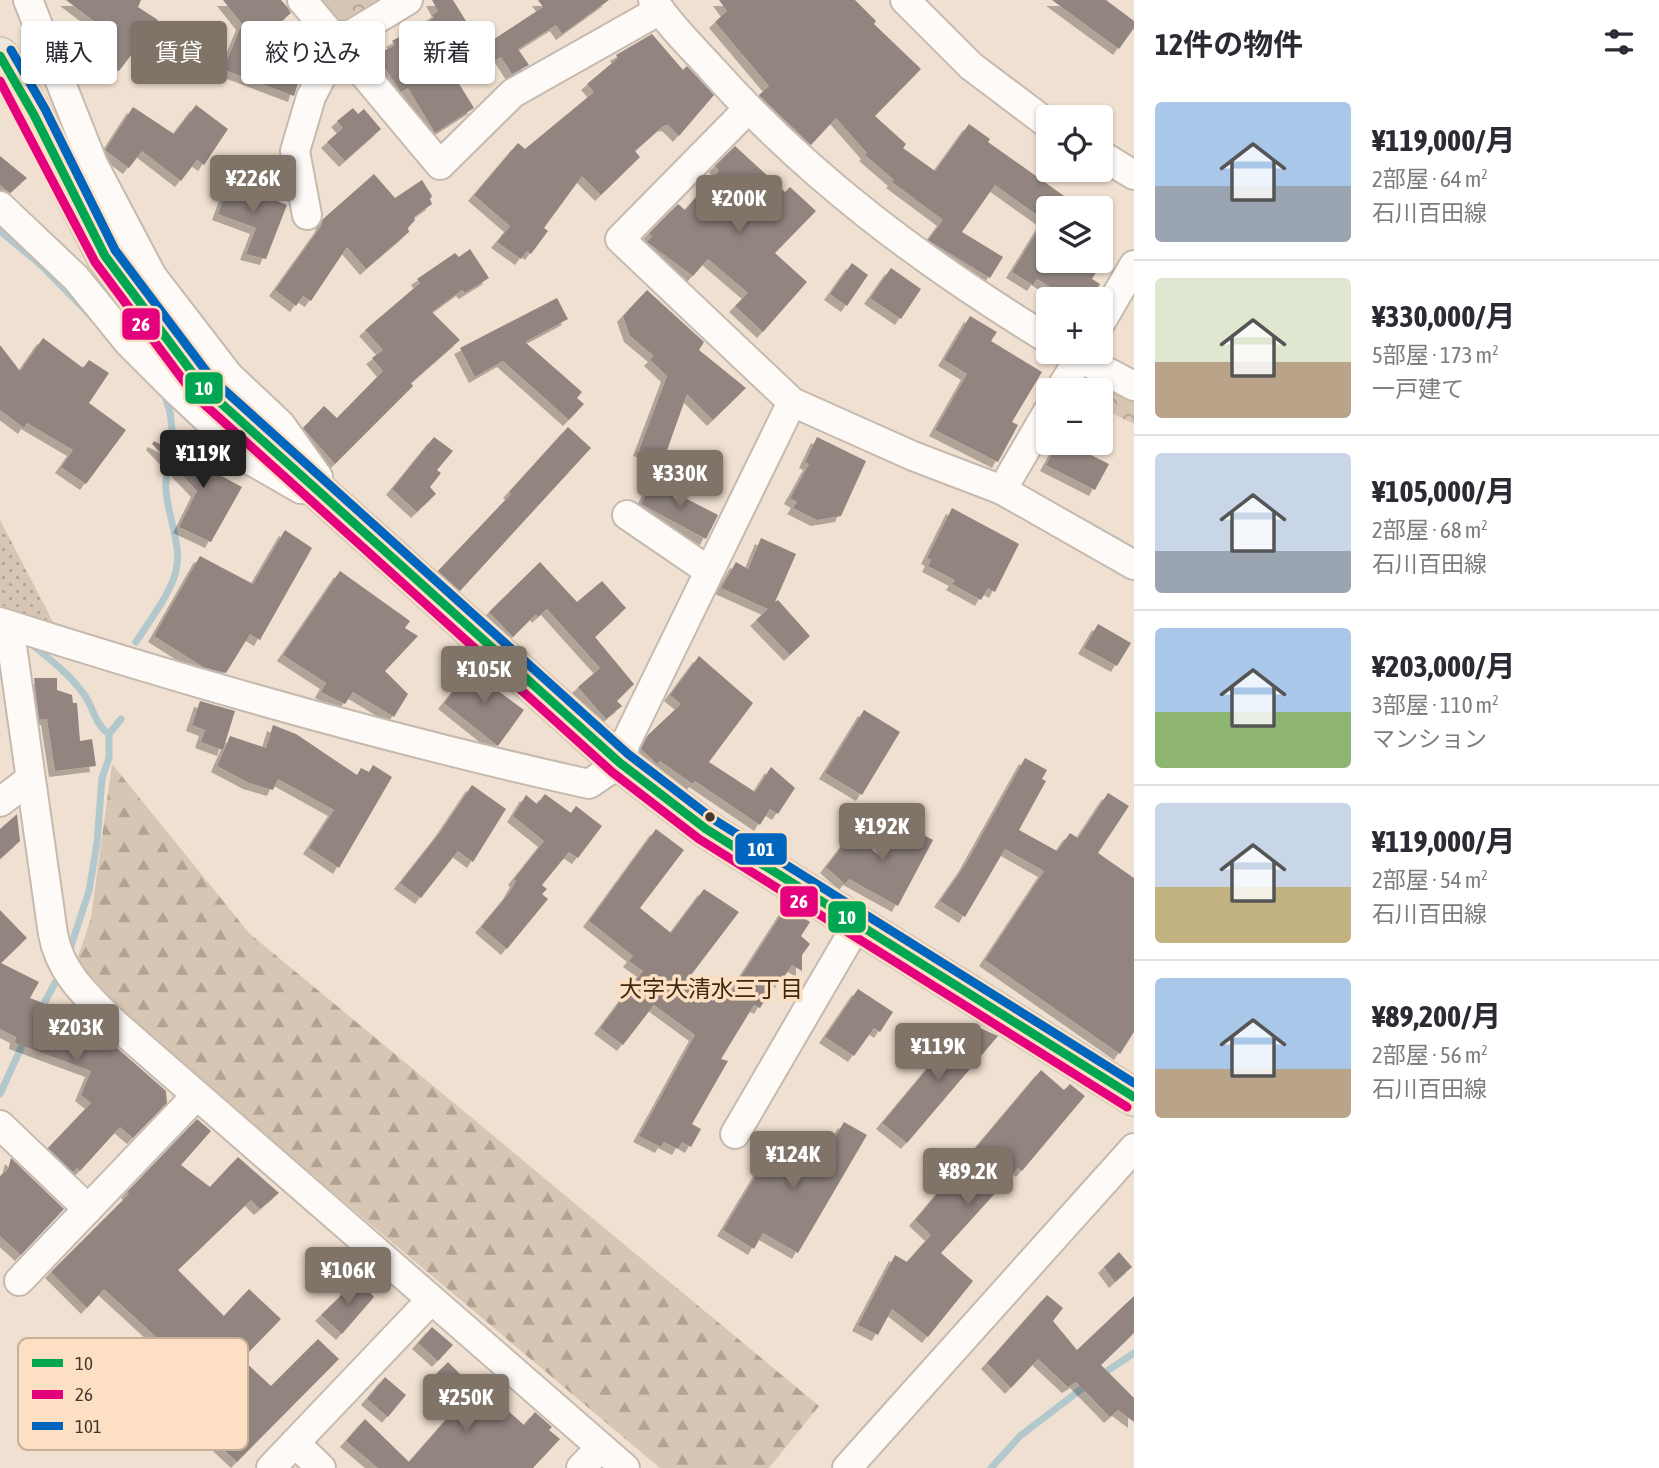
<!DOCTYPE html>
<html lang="ja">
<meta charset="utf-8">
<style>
:root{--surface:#fff;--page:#f7f7f7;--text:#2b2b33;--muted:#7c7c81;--line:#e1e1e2;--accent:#807367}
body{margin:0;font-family:"Asap Condensed","Noto Sans JP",sans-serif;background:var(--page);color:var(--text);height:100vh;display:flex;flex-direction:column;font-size:26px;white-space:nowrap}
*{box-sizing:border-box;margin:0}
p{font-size:23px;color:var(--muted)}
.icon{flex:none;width:38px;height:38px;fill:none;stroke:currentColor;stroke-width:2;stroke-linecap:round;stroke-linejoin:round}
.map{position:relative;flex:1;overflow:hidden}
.sheet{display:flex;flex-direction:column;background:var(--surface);width:525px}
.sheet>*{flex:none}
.hud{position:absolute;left:21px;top:21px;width:665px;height:63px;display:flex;gap:14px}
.buttons{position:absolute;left:1036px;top:105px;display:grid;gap:14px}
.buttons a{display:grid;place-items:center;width:77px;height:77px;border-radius:7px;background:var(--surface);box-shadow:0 2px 5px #0004;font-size:35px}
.price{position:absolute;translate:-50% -60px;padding:0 16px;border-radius:7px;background:var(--accent);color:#fff;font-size:23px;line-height:46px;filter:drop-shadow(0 2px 4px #0008)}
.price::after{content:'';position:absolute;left:50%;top:42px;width:21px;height:16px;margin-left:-10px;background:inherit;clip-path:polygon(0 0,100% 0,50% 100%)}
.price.current{background:#222;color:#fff}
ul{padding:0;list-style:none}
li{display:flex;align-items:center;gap:21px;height:175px;padding:0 21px}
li+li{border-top:2px solid var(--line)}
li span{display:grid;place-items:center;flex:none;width:196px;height:140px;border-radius:7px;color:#555}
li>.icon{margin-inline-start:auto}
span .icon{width:84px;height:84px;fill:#fffc;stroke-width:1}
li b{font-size:30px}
h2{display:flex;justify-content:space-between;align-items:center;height:84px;padding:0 21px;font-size:30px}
.pill{padding:0 24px;border-radius:7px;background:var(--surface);box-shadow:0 2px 5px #0004;font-size:24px;line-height:63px}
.pill.current{background:var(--accent);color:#fff}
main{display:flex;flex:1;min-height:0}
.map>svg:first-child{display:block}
.grass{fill:url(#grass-dots)}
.forest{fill:url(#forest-firs)}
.park{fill:url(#park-crowns)}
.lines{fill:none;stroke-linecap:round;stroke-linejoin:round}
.stream{stroke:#b3c8cd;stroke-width:7}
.building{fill:#928580;filter:url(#shadow)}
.minor-casing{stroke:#c6baae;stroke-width:32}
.major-casing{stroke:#c9c1b9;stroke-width:40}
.minor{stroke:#fdfaf8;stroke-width:28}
.major{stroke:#ece6dc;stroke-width:37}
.bus-1-casing{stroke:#fde0c4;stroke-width:14}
.bus-2-casing{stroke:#fde0c4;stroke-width:14}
.bus-3-casing{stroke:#fde0c4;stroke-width:14}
.bus-1{stroke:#00a651;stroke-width:9}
.bus-2{stroke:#e5007d;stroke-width:9}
.bus-3{stroke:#0065bd;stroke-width:9}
.bus-dot{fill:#44392e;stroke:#fde0c4;stroke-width:2.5}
.labels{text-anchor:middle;stroke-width:7;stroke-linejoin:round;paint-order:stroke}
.neighbourhood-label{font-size:23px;fill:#3d2810;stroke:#fde0c4}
.key{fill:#fde0c4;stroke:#c6ae97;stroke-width:2}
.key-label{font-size:19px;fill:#44392e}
.line-badge{stroke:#fde0c4;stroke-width:2.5}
.badge-label{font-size:19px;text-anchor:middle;font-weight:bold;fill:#fff}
</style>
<main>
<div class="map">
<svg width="1134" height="1468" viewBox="0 0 1134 1468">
<defs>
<pattern id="grass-dots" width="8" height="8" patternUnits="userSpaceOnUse" patternTransform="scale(1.75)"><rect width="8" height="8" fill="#d8c6b4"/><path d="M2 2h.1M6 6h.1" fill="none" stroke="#b1a293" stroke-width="1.8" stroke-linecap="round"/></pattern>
<pattern id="forest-firs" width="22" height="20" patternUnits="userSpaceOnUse" patternTransform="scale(1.75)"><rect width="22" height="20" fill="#d8c6b4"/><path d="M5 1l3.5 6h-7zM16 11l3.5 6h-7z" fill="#b1a293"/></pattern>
<pattern id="park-crowns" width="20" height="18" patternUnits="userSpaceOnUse" patternTransform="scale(1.75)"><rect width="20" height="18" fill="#d8c6b4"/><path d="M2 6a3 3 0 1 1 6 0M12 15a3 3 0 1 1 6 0" fill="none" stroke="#b1a293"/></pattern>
<filter id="shadow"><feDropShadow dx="-6" dy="6" stdDeviation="0" flood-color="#0004"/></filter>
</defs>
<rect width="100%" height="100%" fill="#f0e0d1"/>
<polygon class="grass" points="0,520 54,624 0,605"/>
<polygon class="forest" points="112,764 249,933 819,1406 769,1468 660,1468 133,1024 77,960 91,918"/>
<g class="park">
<polygon points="320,0 384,0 349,22 341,23"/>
<polygon points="1096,377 1134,397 1134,424 1101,408 1101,390 1075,390 1080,381"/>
</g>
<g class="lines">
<g class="stream">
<polyline points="0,231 41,265 94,319"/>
<path d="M136,642C149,621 170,595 176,571C185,533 150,489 175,456L170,412L164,393"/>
<path d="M35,647C52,661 70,675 83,693C94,707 94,724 109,734"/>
<polyline points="68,955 89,891 97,843 102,778 109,758 109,734 121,719"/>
<polyline points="40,1011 61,972"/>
<polyline points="0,1094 26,1037"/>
<polyline points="1101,1375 1134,1353"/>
<polyline points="991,1468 1020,1436 1088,1384"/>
</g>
</g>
<g class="building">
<polygon points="66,0 141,0 138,7 158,20 119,71 87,49 103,28"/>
<polygon points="223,0 281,0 288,8 291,13 255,44 305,61 294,96 225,70 222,72 242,24"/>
<polygon points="432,0 453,0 482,47 543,7 538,0 609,0 562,34 556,25 518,49 529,65 512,74 501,57 458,82 474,108 435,133 408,88 401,92 376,55 395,45 392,41 434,18 432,15 438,11"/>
<polygon points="719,0 855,0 876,21 874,24 921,69 875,116 906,144 903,148 935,171 969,124 990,139 988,142 1081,208 1048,208 1048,261 1103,261 1092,279 1100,284 1090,299 1070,299 1037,279 1033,285 1012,272 1044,220 995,185 962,232 1003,257 990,278 928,240 943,220 892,182 894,180 865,155 867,153 836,118 811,145 759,95 769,86 715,22 727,11"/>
<polygon points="1052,0 1106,0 1134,21 1134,28 1119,49"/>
<polygon points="652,34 683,70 687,66 714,95 679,136 668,125 663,126 635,151 640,157 601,195 582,176 544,228 548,231 531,254 527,251 521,259 497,242 510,226 474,195 518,143 525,149 594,92 587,84 618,58 616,55"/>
<polygon points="196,105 228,129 204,165 197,160 181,181 142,151 129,168 105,150 133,107 174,134"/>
<polygon points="353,108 358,114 364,109 381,129 345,161 327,142 343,128 337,121"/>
<polygon points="735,146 785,192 790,187 816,211 775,253 807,282 763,332 735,306 748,293 708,259 693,276 647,242 652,236 649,233 678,204 685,210 719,171 715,166"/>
<polygon points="0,156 27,178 10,193 0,185"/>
<polygon points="374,174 395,198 422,180 432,196 430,199 432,204 414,217 415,220 408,228 409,232 366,269 347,247 311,301 303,296 296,306 275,290 321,226 323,219"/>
<polygon points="232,176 250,183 248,189 287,205 266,259 246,254 256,228 218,214"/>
<polygon points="470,249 489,278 465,293 462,290 432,312 460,340 411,383 413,386 335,464 303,428 324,406 337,418 383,371 372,358 383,350 365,330 420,283 417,279 455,253 459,257"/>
<polygon points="852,263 868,275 847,306 830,294"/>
<polygon points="891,268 921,289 901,319 870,298"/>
<polygon points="647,290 704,342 699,350 746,388 713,420 687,394 664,459 639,450 667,376 650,360 654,356 630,336 623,316"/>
<polygon points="557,298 568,319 525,342 582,392 577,398 584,404 569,420 503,361 475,377 460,348"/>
<polygon points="970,316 997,332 991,341 1042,372 1012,422 1018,425 998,462 935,430 967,374 944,360"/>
<polygon points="43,338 83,368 89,360 109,373 89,403 126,430 86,484 61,467 73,450 27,423 24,428 0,410 0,345 20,371"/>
<polygon points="568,427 591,448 460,591 438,571 511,494 509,492"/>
<polygon points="202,437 215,450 201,465 242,487 211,542 179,527 197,491 152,444 154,441 183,456"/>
<polygon points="434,437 453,451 437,470 441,473 430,487 436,494 417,512 392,489"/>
<polygon points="817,437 866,461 841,516 817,520 793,508 797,502 790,498 809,464 805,462"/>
<polygon points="1058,443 1067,443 1109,464 1095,490 1046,465"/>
<polygon points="652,481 718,515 706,539 641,504"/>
<polygon points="952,508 1019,544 995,592 988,588 981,600 952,584 955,580 928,566 931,560 927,558"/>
<polygon points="285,530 312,548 260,640 250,634 226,673 203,667 154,636 200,556 253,584"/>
<polygon points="761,538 796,554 775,602 778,600 810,636 790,655 756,620 768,609 721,588 736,562 748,569"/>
<polygon points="540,562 577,602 602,581 626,608 595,637 634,684 617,701 622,706 606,719 578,687 600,668 547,609 538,617 536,614 513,637 489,612"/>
<polygon points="340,571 410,621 405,628 418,636 385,671 408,694 394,717 353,692 345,704 321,692 326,683 283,655"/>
<polygon points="1098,624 1131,643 1117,666 1084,648"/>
<polygon points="699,656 753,703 709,762 755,792 771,767 795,788 778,814 770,809 760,825 695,781 693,784 660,761 657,764 641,749 648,735 681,704 670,695"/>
<polygon points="473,666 489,677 486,682 524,710 498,746 444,703"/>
<polygon points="34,678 57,678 57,690 72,695 73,703 77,703 80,741 92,739 96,766 55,771 47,719 39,719"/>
<polygon points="200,701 235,711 223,750 201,742 205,730 192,725"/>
<polygon points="864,710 900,732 862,795 825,773"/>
<polygon points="273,725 296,734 357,775 361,768 369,772 373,765 392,777 339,868 309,848 334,810 278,779 273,790 249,783 217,766 230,736 266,748"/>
<polygon points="1025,758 1047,770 1042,779 1046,781 1019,830 1057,851 1070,833 1078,838 1108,793 1129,806 1098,853 1134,878 1134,1032 1120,1054 985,960 1044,871 1005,849 965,917 940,901 965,865"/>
<polygon points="472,785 506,809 473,862 458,851 421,898 400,883 441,831"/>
<polygon points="545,794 571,813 576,806 602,826 578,858 569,852 542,885 547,889 542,894 548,899 507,949 481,927 509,893 516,881 514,879 544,841 513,816 526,795 537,804"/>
<polygon points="17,814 20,841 0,859 0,829"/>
<polygon points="899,822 933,840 898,906 849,879 845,884 826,867 852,833 881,857"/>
<polygon points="656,829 684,850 640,908 671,933 704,889 739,912 691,975 726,1000 786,907 810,922 801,936 810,944 802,955 802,971 792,965 781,982 777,980 760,1008 754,1005 721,1059 728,1061 692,1124 701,1129 691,1147 682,1142 678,1149 664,1142 661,1147 639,1136 695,1035 654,1005 623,1045 600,1028 643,971 629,961 633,956 589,921"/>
<polygon points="0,910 27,938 1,963 39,982 30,998 78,1017 70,1042 116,1047 166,1091 167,1103 133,1138 120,1127 80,1171 77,1168 73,1172 48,1148 91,1103 81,1095 91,1071 15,1043 16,1037 0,1029"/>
<polygon points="858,989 893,1012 880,1032 874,1028 854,1056 825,1037"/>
<polygon points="971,1024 998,1036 907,1143 882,1123 936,1058 942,1062"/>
<polygon points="1041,1070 1064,1090 1070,1084 1085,1096 1022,1171 1018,1168 941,1253 973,1281 928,1337 892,1309 878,1335 858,1325 895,1255 907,1262 931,1235 915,1220"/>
<polygon points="197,1119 211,1131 181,1165 210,1187 238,1157 279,1193 260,1209 251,1200 178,1270 224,1316 249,1289 281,1319 242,1359 271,1386 318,1339 339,1359 237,1462 166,1396 159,1403 146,1390 178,1357 104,1289 87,1308 51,1272 129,1194 127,1192"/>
<polygon points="844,1122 867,1135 798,1253 763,1233 754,1249 723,1230 781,1134 822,1159"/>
<polygon points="11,1158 64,1209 21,1255 0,1236 0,1176 8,1169"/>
<polygon points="1119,1252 1132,1267 1115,1282 1104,1267"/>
<polygon points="358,1279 374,1297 342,1334 321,1315"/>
<polygon points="1047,1295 1063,1308 1053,1321 1077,1350 1134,1296 1134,1333 1101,1365 1134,1398 1134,1422 1118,1410 1110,1417 1076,1382 1068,1387 1038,1359 1011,1388 987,1363"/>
<polygon points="432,1327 453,1345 438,1361 418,1343"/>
<polygon points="448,1362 474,1388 478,1384 524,1425 535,1412 552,1427 549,1430 560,1439 533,1468 378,1468 346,1441 365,1419 409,1462 458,1406 431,1379"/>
<polygon points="385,1377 406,1395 388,1417 367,1399"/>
</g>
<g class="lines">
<g class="minor-casing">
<g id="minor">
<polyline points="28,0 93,164 152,276 229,376 281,425 318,477"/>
<polyline points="302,0 440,165 513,93 660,10"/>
<path d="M653,0C669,25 692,47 712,69C809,178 924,263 1048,339"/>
<polyline points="905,0 971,66 1048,124"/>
<polyline points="748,109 620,239 792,402 913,456 1002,490 1048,411"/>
<polyline points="1101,155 1134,175"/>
<polyline points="0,206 76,278 128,342 174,388 252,461 301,489"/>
<polyline points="307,215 295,151 311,97 339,42 408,0"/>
<polyline points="1101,322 1134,265"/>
<polyline points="1069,352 1134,386"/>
<polyline points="1060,390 1083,352"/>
<polyline points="1002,490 1134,565"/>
<polyline points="627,515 709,571"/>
<path d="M0,622C194,684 391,740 589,784L620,763L626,742L792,402"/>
<path d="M9,625L53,934C60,973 87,996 114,1023L625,1468"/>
<polyline points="0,802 29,780"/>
<polyline points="0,1125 88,1209"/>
<polyline points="735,1134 858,923"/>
<polyline points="19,1281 196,1096"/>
<polyline points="295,1443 321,1468"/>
<polyline points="271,1468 430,1301"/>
<polyline points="581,1468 600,1448"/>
<polyline points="847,1468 1134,1148"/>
</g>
</g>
<g class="major-casing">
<polyline id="major" points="0,56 34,115 105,256 203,387 620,763 706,829 1134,1097"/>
</g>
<use href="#minor" class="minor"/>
<use href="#major" class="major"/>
<g class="bus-1-casing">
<polyline id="bus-1" points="0,56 34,115 105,256 203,387 620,763 706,829 1134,1097"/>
</g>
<g class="bus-2-casing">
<polyline id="bus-2" points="0,81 95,262 195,396 612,772 699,839 1127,1107"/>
</g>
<g class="bus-3-casing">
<polyline id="bus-3" points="11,50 45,109 115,250 212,379 628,754 713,819 1134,1083"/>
</g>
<use href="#bus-1" class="bus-1"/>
<use href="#bus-2" class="bus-2"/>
<use href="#bus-3" class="bus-3"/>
</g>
<circle class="bus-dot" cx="710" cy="817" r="6"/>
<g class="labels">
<g class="neighbourhood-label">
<text x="711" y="997">大字大清水三丁目</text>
</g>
</g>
<rect x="18" y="1338" width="230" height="112" rx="10" class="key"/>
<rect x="32" y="1359" width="31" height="8" fill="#00a651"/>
<rect x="32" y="1390" width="31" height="9" fill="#e5007d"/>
<rect x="32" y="1422" width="31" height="8" fill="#0065bd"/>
<g class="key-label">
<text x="75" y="1370">10</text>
<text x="75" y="1401">26</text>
<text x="75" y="1433">101</text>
</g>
<g class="line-badge">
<rect x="121" y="307" width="40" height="34" rx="7" fill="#e5007d"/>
<rect x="184" y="371" width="40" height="34" rx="7" fill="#00a651"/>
<rect x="734" y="832" width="54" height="34" rx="7" fill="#0065bd"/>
<rect x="779" y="885" width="40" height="33" rx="7" fill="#e5007d"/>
<rect x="827" y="900" width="40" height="34" rx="7" fill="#00a651"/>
</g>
<g class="badge-label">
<text x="141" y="331">26</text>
<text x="204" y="395">10</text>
<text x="761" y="856">101</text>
<text x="799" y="908">26</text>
<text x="847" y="924">10</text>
</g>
</svg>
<div class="buttons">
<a><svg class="icon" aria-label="locate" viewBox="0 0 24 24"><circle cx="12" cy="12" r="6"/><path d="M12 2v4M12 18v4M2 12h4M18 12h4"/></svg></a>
<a><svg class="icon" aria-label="layers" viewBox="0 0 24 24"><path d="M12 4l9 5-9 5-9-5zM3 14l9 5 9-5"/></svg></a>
<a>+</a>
<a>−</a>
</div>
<b class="price" style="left:253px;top:215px">¥226K</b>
<b class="price" style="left:739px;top:235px">¥200K</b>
<b class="price current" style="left:203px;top:490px">¥119K</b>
<b class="price" style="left:680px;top:510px">¥330K</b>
<b class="price" style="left:484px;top:706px">¥105K</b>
<b class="price" style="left:882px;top:863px">¥192K</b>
<b class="price" style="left:76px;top:1064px">¥203K</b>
<b class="price" style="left:938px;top:1083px">¥119K</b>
<b class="price" style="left:793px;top:1191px">¥124K</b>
<b class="price" style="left:968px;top:1208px">¥89.2K</b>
<b class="price" style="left:348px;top:1307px">¥106K</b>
<b class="price" style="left:466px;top:1434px">¥250K</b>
<div class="hud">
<a class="pill">購入</a>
<a class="pill current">賃貸</a>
<a class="pill">絞り込み</a>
<a class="pill">新着</a>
</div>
</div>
<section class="sheet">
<h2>12件の物件<svg class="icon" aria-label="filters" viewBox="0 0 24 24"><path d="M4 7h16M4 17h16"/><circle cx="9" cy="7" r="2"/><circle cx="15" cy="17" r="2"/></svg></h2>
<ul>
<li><span style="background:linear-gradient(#a9c7e8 60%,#9aa5b1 0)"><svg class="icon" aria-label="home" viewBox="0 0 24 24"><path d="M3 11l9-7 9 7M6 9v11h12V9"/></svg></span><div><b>¥119,000/月</b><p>2部屋 · 64 m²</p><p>石川百田線</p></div></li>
<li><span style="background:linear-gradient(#dfe7d0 60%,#b9a48a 0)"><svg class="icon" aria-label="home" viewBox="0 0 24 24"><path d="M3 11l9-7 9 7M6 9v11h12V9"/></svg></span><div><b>¥330,000/月</b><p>5部屋 · 173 m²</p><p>一戸建て</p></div></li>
<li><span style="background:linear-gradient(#c9d6e8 70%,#9aa5b1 0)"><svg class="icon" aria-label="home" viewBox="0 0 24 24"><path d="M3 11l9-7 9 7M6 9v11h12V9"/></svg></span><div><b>¥105,000/月</b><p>2部屋 · 68 m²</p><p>石川百田線</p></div></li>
<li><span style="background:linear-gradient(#a9c7e8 60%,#8fb573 0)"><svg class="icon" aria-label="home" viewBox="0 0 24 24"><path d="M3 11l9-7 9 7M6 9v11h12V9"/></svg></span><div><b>¥203,000/月</b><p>3部屋 · 110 m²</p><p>マンション</p></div></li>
<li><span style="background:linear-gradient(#c9d6e8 60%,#c2b280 0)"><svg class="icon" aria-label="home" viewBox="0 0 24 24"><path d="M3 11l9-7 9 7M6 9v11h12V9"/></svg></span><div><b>¥119,000/月</b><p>2部屋 · 54 m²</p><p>石川百田線</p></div></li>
<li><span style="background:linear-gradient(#a9c7e8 65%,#b9a48a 0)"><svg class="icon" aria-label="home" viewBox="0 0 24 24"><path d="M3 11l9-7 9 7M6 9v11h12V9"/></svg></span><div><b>¥89,200/月</b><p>2部屋 · 56 m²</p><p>石川百田線</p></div></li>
</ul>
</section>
</main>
